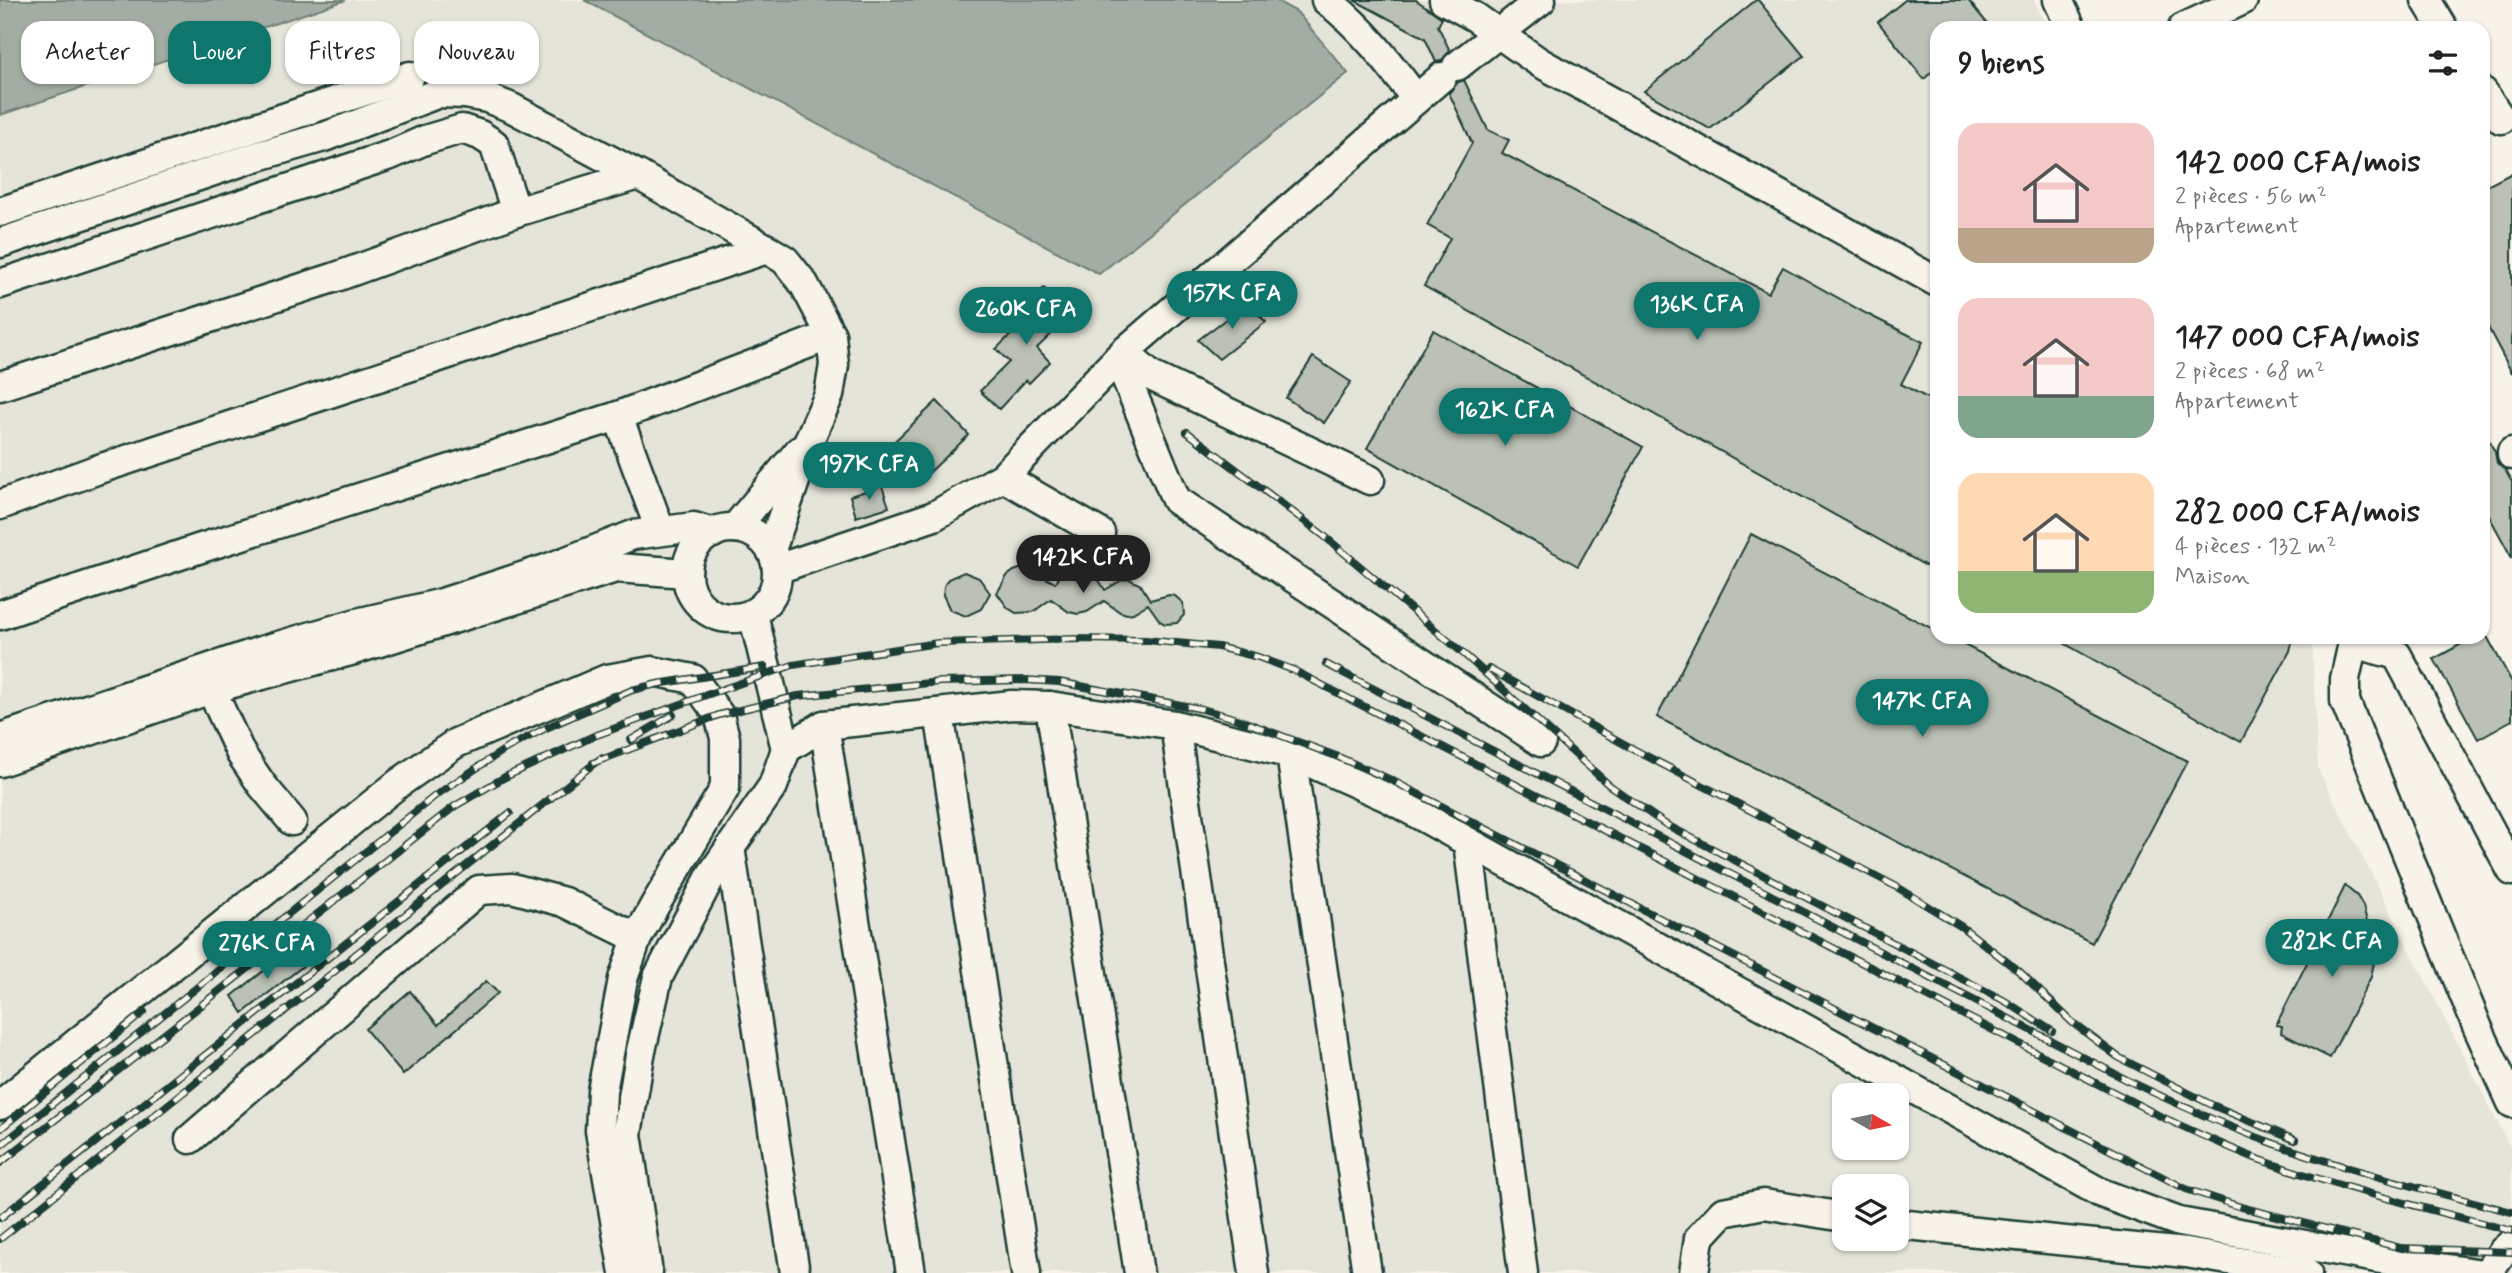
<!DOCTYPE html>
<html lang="fr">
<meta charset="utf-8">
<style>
:root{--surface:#fff;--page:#f6f6f6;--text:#222;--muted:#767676;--accent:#0f766e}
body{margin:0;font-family:Mynerve,sans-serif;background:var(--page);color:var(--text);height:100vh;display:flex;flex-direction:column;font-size:26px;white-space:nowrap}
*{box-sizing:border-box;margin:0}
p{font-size:23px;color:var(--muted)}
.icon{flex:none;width:38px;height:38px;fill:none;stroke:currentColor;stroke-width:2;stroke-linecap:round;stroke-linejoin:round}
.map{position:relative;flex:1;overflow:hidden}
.drawer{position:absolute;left:1930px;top:21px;width:560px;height:623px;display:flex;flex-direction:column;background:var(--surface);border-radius:21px;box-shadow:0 2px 5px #0004}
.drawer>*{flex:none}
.top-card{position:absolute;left:21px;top:21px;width:665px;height:63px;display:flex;gap:14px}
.needle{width:46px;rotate:99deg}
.fabs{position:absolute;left:1832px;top:1083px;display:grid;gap:14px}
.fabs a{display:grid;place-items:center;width:77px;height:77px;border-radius:14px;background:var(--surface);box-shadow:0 2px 5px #0004;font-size:35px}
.price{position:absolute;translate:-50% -60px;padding:0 16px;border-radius:24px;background:var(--accent);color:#fff;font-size:23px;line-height:46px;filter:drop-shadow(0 2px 4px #0008)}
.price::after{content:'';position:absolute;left:50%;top:42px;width:21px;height:16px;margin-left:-10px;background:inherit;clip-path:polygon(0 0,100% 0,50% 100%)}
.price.on{background:#222;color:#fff}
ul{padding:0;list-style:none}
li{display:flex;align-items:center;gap:21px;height:175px;padding:0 28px}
li span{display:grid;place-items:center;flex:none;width:196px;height:140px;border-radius:21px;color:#555}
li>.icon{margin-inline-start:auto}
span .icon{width:84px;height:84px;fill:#fffc;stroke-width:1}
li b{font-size:30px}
h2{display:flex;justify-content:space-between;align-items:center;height:84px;padding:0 28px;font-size:30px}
.tag{padding:0 24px;border-radius:21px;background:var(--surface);box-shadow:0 2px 5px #0004;font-size:24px;line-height:63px}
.tag.on{background:var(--accent);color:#fff}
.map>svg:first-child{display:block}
.built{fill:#e5e4d9;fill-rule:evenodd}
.water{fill:#a4ada3;stroke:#6f8077;stroke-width:2}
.building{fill:#bbc1b6;stroke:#1f3d34;stroke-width:2}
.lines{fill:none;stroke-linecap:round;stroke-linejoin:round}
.minor-casing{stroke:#1f3d34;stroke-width:33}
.minor{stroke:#f7f3e8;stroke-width:28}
.rail-casing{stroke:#1f3d34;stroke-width:8}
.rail{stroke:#f7f3e8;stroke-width:5;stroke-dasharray:16;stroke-linecap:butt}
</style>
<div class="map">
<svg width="2512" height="1273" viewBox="0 0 2512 1273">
<rect width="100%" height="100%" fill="#f7f3e8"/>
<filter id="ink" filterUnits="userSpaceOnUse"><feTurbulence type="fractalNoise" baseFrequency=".0143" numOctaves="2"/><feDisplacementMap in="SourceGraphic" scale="14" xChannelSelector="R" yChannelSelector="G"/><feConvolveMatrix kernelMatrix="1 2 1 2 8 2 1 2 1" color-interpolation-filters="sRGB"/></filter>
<g filter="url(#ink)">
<path class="built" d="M0,0H2034L2047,28H1937V637H2312L2318,769L2512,1151L2511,1273H0ZM1844,1096H1897V1148H1844ZM1844,1186H1897V1239H1844Z"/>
<g class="water">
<polygon points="0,0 346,0 0,115"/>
<polygon points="584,0 1275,0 1297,12 1348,73 1099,274"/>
</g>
<g class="building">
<polygon points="1354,0 1416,0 1442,18 1438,26 1450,51 1441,61 1436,62 1425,38"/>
<polygon points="1756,0 1758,0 1804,56 1710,129 1644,91"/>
<polygon points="1905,0 1968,0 1991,28 1937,28 1937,67 1924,79 1878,22"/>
<polygon points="1464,80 1488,130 1509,140 1502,153 1768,293 1783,267 1867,314 1923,342 1901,384 1937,403 1937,572 1424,286 1450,238 1427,225 1472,143 1449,93 1458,82"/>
<polygon points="2512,173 2512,373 2483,318 2483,188"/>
<polygon points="1044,288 1070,316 1037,348 1050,362 1029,383 1026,380 999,409 980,391 1009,362 996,349 1024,322 1016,314"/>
<polygon points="1247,303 1266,322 1219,359 1198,340"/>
<polygon points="1433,330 1643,447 1578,566 1367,448"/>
<polygon points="1313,357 1351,382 1324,423 1286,398"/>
<polygon points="937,401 969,435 915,486 883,452"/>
<polygon points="2483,429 2495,452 2497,463 2505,470 2512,482 2512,558 2483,505"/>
<polygon points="882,486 889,507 856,517 850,496"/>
<polygon points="1751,534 1937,631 1937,637 1949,637 2187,761 2092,943 1657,717"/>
<polygon points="1079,567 1095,574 1105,590 1122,580 1129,579 1141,585 1150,600 1169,595 1175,596 1183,603 1184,615 1177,623 1165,624 1160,621 1148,604 1133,613 1127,614 1120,612 1104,601 1087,612 1078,614 1069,612 1051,599 1033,612 1016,613 1008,608 997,593 1007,576 1014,571 1022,568 1031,570 1055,583 1062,573"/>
<polygon points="964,572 979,578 990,593 981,609 966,616 950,610 943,595 944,586 948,579"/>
<polygon points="2484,631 2512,682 2512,720 2478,739 2434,659 2474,637 2483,637"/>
<polygon points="2053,637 2293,637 2290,651 2241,742"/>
<polygon points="2345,886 2357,896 2363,906 2375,953 2374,962 2371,977 2330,1058 2281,1033 2282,1026 2276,1025"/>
<polygon points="290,950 303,966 243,1013 232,996"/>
<polygon points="486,981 498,993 403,1075 365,1029 410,991 438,1025"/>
</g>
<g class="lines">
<g class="minor-casing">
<g id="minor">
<path d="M1326,0C1362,27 1389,63 1416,99"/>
<polyline points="1444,0 1475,17 1539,62 1937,282"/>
<polyline points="2058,0 2071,28"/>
<polyline points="2426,0 2443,28"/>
<polyline points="2183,28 2243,0"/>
<polyline points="1457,66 1541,0"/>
<polyline points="2483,92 2501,119"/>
<polyline points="0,212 410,76"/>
<polyline points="0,243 255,157 324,137 439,93 465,94 487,98 512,108 638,175 767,249 785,260 804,284 831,335 834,365 829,395 810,438 771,550"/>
<polyline points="0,284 393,154 425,140 462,129 480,135 494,144 516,212"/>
<polyline points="1124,352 1151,376 1370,480"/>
<polyline points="1118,358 1176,500 1541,742"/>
<polyline points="0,386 336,277 516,212 638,175"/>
<polyline points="618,416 660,530"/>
<polyline points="2512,452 2512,455"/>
<polyline points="1003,477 1100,533"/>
<polyline points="0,505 96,470 767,249"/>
<polyline points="735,528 799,451"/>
<circle cx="732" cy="573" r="45"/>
<polyline points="777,569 934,516 1003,477 1124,352 1442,77"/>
<polyline points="753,614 786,749"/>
<polyline points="0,615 198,549 618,416 831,335"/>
<polyline points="2350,637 2353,643 2345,679 2345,701 2477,1026 2512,1103"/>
<polyline points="2353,643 2397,655 2512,871"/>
<polyline points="211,689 241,754 262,785 292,821"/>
<polyline points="1050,706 1139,1273"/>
<polyline points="939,713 1026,1273"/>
<polyline points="824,725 911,1273"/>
<polyline points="1175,725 1254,1273"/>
<polyline points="0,738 261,651 357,623 439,604 546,569 633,535 694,527 713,533"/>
<polyline points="1291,754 1367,1273"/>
<polyline points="0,762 211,689 354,650 616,568 687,573"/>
<polyline points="1468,842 1523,1273"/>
<polyline points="730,847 795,1273"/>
<polyline points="0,1105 399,783 456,743 607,679 652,671 693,679 719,715 725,738 725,788 655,905 637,938 623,979 602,1091 600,1131 624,1273"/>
<polyline points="190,1139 479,890 512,888 564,902 637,938"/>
<polyline points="1897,1224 2186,1253 2307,1273"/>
<polyline points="648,1273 627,1134 640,1055 658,977 712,874 773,786 786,749 824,725 1012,705 1050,706 1175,725 1291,754 1389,798 2101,1193 2179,1222 2398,1262 2476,1273"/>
<polyline points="1694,1273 1699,1238 1723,1212 1764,1204 1844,1217"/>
<polyline points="2487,1273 2503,1251 2512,1243"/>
</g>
</g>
<use href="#minor" class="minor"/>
<g class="rail-casing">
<g id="rail">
<polyline points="1187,432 1323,535 1465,655 1609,785 1665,824 2005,1001 2052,1031"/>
<path d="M1326,664L2129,1081C2171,1101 2212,1120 2256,1137C2339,1168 2426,1190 2512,1212"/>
<polyline points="1489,669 1635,750 1897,887 1962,927 2020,972 2073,1023 2118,1057 2212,1105 2295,1140"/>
<polyline points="631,740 673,715"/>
<polyline points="593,763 719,715 798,696 940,682 1025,680 1059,682 1202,709 1234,718 1336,756 1391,780 2186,1189 2241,1207 2401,1248 2512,1252"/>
<polyline points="0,1129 144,1012"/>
<polyline points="0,1146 436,795 507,748 546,728 632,690 657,684 765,667"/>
<path d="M0,1163L455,806L505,777L594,736L706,695L793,665L856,655L938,643L1074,639L1146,640L1218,647L1258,657L1293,670L2158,1115C2190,1130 2222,1145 2255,1158C2339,1188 2427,1208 2512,1231"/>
<polyline points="0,1218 510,813"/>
<polyline points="0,1239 601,758"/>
</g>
</g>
<use href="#rail" class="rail"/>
</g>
</g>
</svg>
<div class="fabs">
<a><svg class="needle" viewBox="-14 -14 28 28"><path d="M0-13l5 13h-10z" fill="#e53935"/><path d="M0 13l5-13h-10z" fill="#767676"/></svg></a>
<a><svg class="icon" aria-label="layers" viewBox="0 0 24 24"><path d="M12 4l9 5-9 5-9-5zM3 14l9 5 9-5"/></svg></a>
</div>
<b class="price" style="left:1232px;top:331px">157K CFA</b>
<b class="price" style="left:1697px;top:342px">136K CFA</b>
<b class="price" style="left:1026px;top:347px">260K CFA</b>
<b class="price" style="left:1505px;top:448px">162K CFA</b>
<b class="price" style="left:869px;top:502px">197K CFA</b>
<b class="price on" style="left:1083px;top:595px">142K CFA</b>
<b class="price" style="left:1922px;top:739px">147K CFA</b>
<b class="price" style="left:2332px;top:979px">282K CFA</b>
<b class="price" style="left:267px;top:981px">276K CFA</b>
<div class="top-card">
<a class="tag">Acheter</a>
<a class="tag on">Louer</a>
<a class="tag">Filtres</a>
<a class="tag">Nouveau</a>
</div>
<section class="drawer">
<h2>9 biens<svg class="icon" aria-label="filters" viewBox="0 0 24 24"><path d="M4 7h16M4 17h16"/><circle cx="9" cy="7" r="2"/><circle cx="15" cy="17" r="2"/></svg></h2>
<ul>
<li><span style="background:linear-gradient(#f6c9c9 75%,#b9a48a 0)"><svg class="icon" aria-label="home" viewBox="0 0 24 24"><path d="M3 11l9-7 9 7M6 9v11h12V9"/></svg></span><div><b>142 000 CFA/mois</b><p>2 pièces · 56 m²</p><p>Appartement</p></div></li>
<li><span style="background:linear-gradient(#f6c9c9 70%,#7fa58c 0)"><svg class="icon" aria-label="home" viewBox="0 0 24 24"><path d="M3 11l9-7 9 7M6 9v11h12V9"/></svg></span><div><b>147 000 CFA/mois</b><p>2 pièces · 68 m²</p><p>Appartement</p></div></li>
<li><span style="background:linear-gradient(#ffd9b3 70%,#8fb573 0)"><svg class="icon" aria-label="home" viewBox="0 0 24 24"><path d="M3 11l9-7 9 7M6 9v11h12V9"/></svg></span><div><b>282 000 CFA/mois</b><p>4 pièces · 132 m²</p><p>Maison</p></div></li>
</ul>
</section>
</div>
